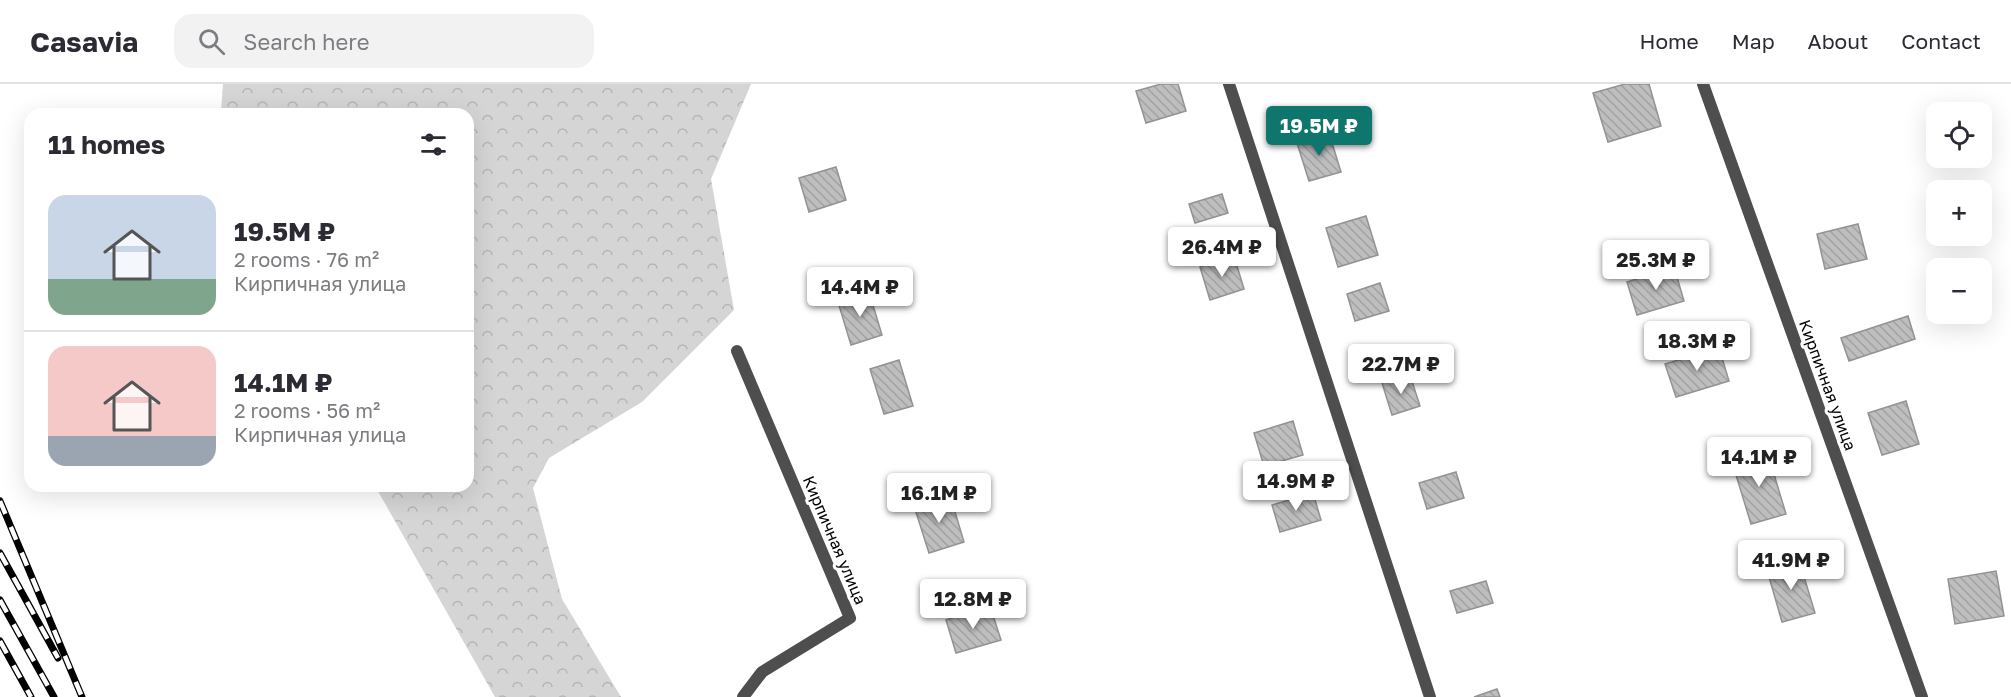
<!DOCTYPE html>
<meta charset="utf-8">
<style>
:root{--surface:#fff;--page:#f2f2f3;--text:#2b2b33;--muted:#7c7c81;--line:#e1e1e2;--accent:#0f766e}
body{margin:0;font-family:"Golos Text",sans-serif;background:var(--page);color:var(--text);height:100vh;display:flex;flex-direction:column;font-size:22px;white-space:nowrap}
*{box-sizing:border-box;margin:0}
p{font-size:20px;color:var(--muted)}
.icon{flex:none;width:33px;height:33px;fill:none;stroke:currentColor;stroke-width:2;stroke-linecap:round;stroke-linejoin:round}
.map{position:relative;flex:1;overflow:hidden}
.sheet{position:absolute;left:24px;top:24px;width:450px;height:384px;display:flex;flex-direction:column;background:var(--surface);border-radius:18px;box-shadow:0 6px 24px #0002}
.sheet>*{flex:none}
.fabs{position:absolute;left:1926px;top:18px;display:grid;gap:12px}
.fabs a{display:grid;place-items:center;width:66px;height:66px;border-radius:12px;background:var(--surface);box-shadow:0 6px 24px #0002;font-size:30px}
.price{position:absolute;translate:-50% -51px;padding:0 14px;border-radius:6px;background:#fff;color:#222;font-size:20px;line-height:39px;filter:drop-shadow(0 2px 3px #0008)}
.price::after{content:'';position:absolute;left:50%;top:36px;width:18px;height:14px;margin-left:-9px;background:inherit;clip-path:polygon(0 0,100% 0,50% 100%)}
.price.selected{background:var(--accent);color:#fff}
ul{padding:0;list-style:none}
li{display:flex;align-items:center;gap:18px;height:150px;padding:0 24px}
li+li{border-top:2px solid var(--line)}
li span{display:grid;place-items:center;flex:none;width:168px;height:120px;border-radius:18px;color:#555}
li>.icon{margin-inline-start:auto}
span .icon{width:72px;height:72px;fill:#fffc;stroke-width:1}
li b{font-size:26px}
h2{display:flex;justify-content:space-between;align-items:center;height:72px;padding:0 24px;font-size:26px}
header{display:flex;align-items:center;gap:36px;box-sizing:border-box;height:84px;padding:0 30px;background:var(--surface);border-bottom:2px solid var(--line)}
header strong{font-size:28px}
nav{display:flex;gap:33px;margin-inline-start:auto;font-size:21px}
.search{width:420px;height:54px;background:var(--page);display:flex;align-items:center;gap:15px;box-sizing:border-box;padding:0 21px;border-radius:18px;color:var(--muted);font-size:22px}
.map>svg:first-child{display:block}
.forest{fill:url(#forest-crowns)}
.building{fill:url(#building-back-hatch);stroke:#929292;stroke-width:1.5}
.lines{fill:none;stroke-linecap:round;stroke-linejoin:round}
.street{stroke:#4e4e4e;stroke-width:12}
.rail-casing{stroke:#000;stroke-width:7}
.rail{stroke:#fff;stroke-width:4.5;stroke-dasharray:14;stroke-linecap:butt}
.labels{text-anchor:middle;stroke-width:6;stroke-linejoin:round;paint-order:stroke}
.street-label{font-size:16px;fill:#000;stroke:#fff}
</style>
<header>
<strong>Casavia</strong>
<div class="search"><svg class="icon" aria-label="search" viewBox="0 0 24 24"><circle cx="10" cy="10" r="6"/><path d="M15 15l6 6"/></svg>Search here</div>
<nav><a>Home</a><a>Map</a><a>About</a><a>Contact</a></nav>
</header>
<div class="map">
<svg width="2011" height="613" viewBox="0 0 2011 613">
<defs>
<pattern id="forest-crowns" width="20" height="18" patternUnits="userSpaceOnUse" patternTransform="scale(1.5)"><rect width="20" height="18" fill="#d5d5d5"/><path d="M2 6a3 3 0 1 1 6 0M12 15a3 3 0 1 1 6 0" fill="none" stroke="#b5b5b5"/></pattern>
<pattern id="building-back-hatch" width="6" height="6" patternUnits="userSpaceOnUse" patternTransform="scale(1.5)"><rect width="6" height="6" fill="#bebebe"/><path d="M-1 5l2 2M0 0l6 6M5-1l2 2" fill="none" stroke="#a2a2a2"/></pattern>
</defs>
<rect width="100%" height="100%" fill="#fff"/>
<polygon class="forest" points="223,0 751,0 711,95 734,226 642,318 549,374 533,404 562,515 621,613 495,613 375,402 468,402 468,30 224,30 221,28"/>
<g class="building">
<polygon points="1161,0 1178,0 1186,27 1146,39 1136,7"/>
<polygon points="1625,0 1649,0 1661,42 1608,58 1593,9"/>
<polygon points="1329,49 1341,88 1309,97 1297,59"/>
<polygon points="836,83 846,116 809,128 799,94"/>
<polygon points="1222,110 1228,129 1195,139 1189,120"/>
<polygon points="1366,132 1378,171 1338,183 1326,144"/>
<polygon points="1858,140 1867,175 1825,185 1817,150"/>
<polygon points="1234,172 1244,205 1210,216 1200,183"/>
<polygon points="1674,183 1684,217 1637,231 1627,198"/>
<polygon points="1380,199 1389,227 1355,237 1347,210"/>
<polygon points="869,208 882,251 851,261 838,218"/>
<polygon points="1908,232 1915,255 1849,277 1841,254"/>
<polygon points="1719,264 1729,297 1676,313 1665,280"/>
<polygon points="899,276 913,322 884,330 870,285"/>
<polygon points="1410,291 1420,322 1392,331 1382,299"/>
<polygon points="1906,317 1919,360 1882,371 1868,329"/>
<polygon points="1293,337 1303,371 1264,382 1254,349"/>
<polygon points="1767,367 1786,430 1751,440 1732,378"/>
<polygon points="1456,388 1464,414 1427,425 1419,399"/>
<polygon points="1313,409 1321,436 1280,448 1272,421"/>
<polygon points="950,411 964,458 929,469 914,422"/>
<polygon points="1799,476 1815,529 1782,538 1767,486"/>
<polygon points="1996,487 2004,532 1955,540 1948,495"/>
<polygon points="1486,497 1493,519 1457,529 1450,507"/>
<polygon points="990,522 1001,556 956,569 946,536"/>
<polygon points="1497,605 1500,613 1474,613"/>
</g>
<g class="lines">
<g class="street">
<polyline points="1229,0 1430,613"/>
<polyline points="1703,0 1922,613"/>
<polyline points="737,267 850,534 762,588 743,613"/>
</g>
<g class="rail-casing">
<g id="rail">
<polyline points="0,417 82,613"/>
<polyline points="0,469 58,574"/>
<polyline points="0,516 54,613"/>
<polyline points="0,557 31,613"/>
</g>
</g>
<use href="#rail" class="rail"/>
</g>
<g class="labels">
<g class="street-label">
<text transform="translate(1828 301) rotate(70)" y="6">Кирпичная улица</text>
<text transform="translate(835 456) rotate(67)" y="6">Кирпичная улица</text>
</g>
</g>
</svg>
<div class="fabs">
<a><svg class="icon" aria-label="locate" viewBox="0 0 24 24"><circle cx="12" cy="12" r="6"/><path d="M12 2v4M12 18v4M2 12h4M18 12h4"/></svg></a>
<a>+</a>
<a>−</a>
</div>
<b class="price selected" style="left:1319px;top:73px">19.5M ₽</b>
<b class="price" style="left:1222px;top:194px">26.4M ₽</b>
<b class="price" style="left:1656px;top:207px">25.3M ₽</b>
<b class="price" style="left:860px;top:234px">14.4M ₽</b>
<b class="price" style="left:1697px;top:288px">18.3M ₽</b>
<b class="price" style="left:1401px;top:311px">22.7M ₽</b>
<b class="price" style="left:1759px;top:404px">14.1M ₽</b>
<b class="price" style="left:1296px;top:428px">14.9M ₽</b>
<b class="price" style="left:939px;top:440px">16.1M ₽</b>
<b class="price" style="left:1791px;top:507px">41.9M ₽</b>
<b class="price" style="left:973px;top:546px">12.8M ₽</b>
<section class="sheet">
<h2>11 homes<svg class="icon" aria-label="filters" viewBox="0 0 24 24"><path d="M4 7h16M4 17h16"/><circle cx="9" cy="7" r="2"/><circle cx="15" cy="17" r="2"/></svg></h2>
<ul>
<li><span style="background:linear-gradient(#c9d6e8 70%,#7fa58c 0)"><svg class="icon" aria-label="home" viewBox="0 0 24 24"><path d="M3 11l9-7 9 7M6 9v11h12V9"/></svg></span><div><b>19.5M ₽</b><p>2 rooms · 76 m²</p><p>Кирпичная улица</p></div></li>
<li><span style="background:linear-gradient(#f6c9c9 75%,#9aa5b1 0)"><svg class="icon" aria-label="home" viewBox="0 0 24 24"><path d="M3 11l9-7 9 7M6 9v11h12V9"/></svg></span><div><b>14.1M ₽</b><p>2 rooms · 56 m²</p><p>Кирпичная улица</p></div></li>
</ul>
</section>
</div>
